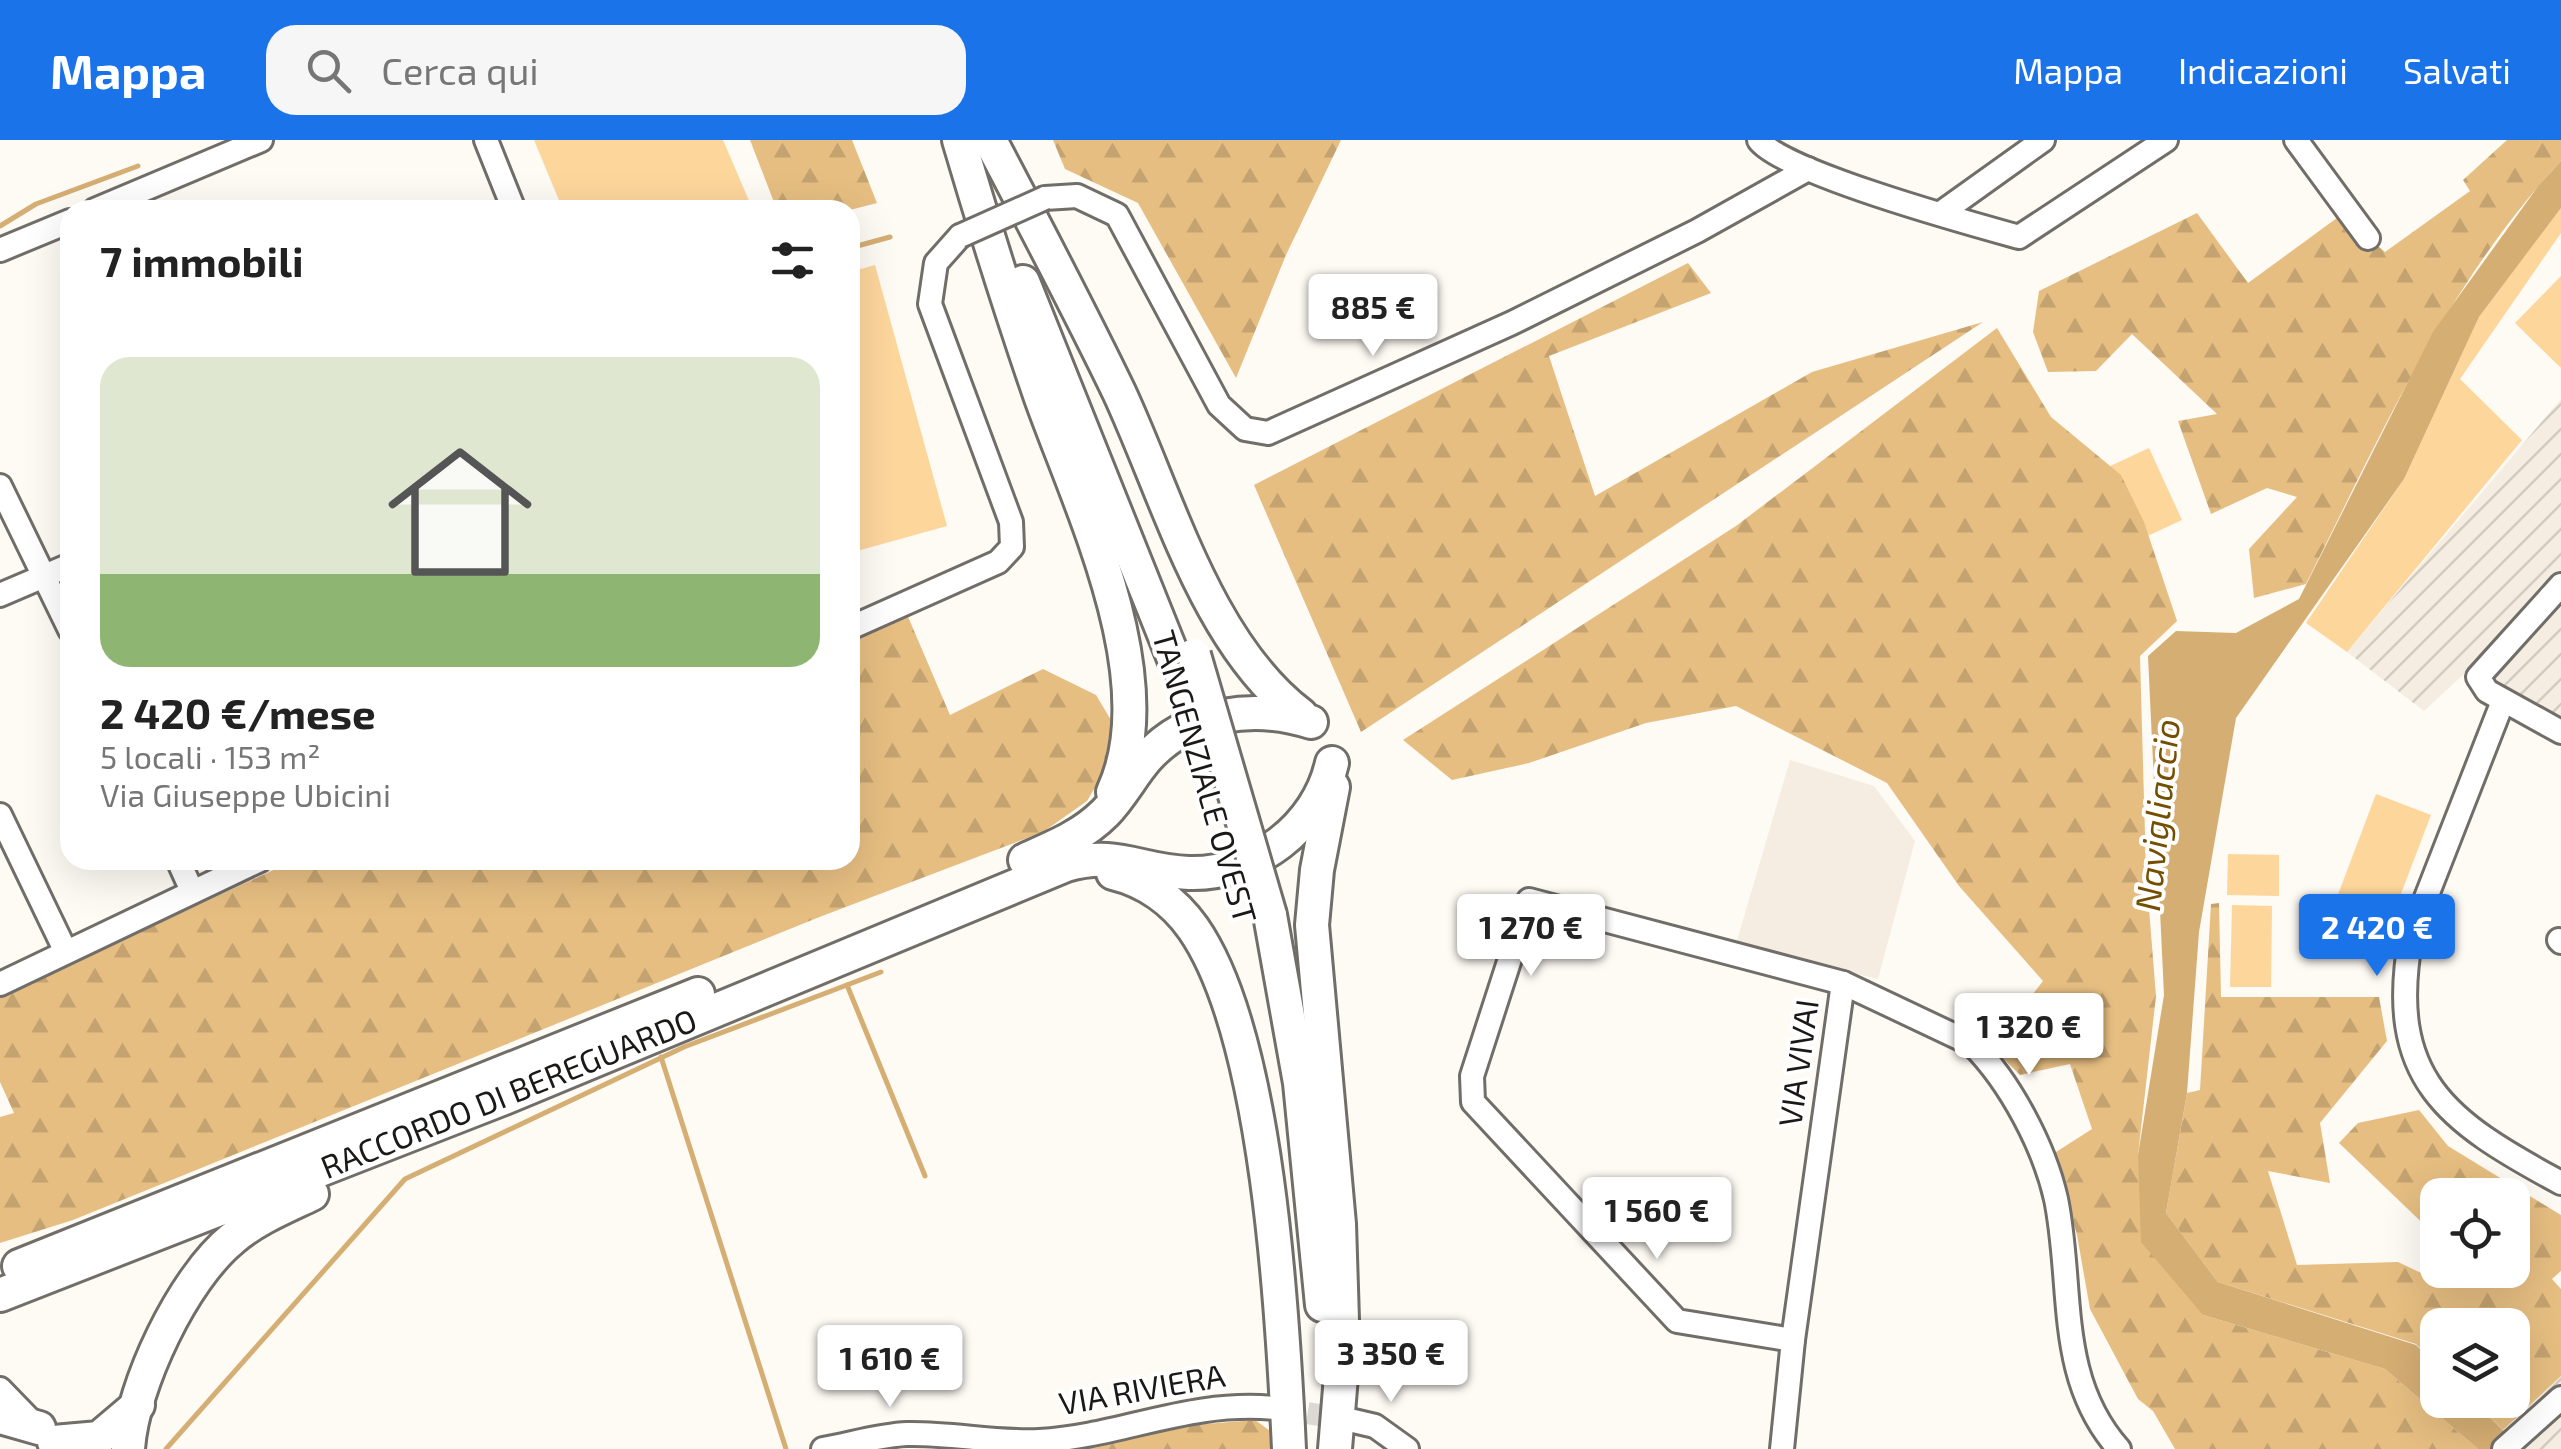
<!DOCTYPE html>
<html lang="it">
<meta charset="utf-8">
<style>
:root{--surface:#fff;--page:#f6f6f6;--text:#222;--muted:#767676;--accent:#1a73e8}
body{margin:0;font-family:"Exo 2",sans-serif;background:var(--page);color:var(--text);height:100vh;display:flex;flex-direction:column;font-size:38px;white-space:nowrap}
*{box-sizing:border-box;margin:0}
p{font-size:32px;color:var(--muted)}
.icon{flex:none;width:55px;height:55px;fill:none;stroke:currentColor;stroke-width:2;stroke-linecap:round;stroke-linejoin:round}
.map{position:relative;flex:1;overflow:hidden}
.drawer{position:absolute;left:60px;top:60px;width:800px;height:670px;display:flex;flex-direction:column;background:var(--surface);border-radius:30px;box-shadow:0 10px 40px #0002}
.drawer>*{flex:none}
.tools{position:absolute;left:2420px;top:1038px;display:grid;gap:20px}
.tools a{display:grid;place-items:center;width:110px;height:110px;border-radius:20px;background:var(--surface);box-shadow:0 10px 40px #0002;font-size:50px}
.price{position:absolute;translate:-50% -85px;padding:0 22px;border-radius:10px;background:#fff;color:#222;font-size:32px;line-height:65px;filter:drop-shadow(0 2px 5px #0008)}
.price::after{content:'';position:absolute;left:50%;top:60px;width:30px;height:22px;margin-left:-15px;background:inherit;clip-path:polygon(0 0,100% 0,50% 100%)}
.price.selected{background:var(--accent);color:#fff}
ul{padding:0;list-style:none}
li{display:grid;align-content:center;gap:20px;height:530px;padding:0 40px}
li span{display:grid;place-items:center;height:310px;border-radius:30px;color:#555}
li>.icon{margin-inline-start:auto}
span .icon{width:180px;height:180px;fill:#fffc;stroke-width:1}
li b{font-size:42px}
h2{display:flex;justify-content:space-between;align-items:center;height:120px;padding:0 40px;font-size:42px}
header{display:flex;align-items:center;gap:60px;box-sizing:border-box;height:140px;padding:0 50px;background:var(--accent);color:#fff}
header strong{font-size:48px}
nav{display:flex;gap:55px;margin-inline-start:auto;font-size:35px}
.search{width:700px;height:90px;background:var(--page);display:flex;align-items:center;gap:25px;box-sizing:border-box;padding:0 35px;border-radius:30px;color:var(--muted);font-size:38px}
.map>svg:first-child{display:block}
.built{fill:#f5ede1}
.industrial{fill:url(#industrial-furrows)}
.green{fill:#fdd69c}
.forest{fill:url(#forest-firs)}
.water{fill:#d5ae73}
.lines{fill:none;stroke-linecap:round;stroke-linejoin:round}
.stream{stroke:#d5ae73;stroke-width:5}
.minor-tunnel{stroke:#dcd8d3;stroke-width:22;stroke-dasharray:22 11;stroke-linecap:butt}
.minor-casing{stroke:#716d68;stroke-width:28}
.highway-casing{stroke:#716d68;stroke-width:38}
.minor{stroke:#fff;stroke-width:22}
.highway{stroke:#fff;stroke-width:32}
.minor-bridge-casing{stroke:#716d68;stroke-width:28;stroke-linecap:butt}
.highway-bridge-casing{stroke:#716d68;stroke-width:38;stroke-linecap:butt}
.minor-bridge{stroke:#fff;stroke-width:22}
.highway-bridge{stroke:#fff;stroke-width:32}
.labels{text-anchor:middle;stroke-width:8;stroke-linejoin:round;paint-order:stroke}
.street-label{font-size:32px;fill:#1a1917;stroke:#fff}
.water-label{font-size:35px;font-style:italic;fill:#754f00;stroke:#fff}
</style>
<header>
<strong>Mappa</strong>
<div class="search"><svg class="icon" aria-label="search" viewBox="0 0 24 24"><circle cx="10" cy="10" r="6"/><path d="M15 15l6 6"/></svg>Cerca qui</div>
<nav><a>Mappa</a><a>Indicazioni</a><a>Salvati</a></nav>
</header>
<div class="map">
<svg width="2561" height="1309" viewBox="0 0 2561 1309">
<defs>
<pattern id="industrial-furrows" width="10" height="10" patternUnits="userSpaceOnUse" patternTransform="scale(2.5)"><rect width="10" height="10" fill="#f5ede1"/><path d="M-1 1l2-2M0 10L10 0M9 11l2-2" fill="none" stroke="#d1cbc0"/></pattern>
<pattern id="forest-firs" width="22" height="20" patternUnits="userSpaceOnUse" patternTransform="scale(2.5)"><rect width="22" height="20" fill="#e6be82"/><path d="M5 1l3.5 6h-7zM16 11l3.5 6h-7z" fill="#c5a370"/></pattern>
</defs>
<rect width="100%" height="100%" fill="#fefaf4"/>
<polygon class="built" points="1790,620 1874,646 1915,701 1878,839 1736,804"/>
<g class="industrial">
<polygon points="2561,259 2561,581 2466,532 2424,571 2347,512"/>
<polygon points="2561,1236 2561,1309 2522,1309 2503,1290"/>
</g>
<g class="green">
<polygon points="534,0 723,0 753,70 563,70"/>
<polygon points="2561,68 2561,93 2460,239 2522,300 2347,512 2306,483 2404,339 2479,177"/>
<polygon points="875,125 947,386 850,413 850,132"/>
<polygon points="2561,136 2561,228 2515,183"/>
<polygon points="2149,308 2182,380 2139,400 2106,328"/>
<polygon points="2376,654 2431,675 2386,793 2331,773"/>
<polygon points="2228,714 2279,715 2279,756 2227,755"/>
<polygon points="2232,765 2272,766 2271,847 2230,847"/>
</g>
<g class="forest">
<polygon points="750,0 852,0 877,63 850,70 777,70"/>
<polygon points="1053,0 1341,0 1286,115 1236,238 1138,63 1065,29"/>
<path d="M2507,0H2561V21C2447,143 2380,297 2306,444L2254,458L2249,409L2297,357L2267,348L2211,374L2178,281L2217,274L2132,194L2096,231L2048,232L2033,192L2039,151L2197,73L2248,143L2341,75L2385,112L2470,51L2463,40Z"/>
<polygon points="1688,123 1711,153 1549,216 1595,356 1812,232 1983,182 1361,592 1254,345"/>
<polygon points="1997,188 2051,277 2121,335 2144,382 2177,481 2140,516 2146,731 2156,856 2138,1015 2203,1175 2385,1229 2478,1309 2175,1309 2153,1271 2138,1259 2090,1169 2077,1095 2053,1014 2092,989 2070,924 2020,935 1992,907 2043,841 1959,746 1887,643 1736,566 1646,583 1529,623 1452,640 1403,600 1736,386"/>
<polygon points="906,472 950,575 1043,529 1096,555 1111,580 1107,627 1087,661 1043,692 822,776 73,1080 0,1103 0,977 14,973 0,942 0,857 295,720 850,720 850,496"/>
<polygon points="2219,763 2221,857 2379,857 2387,901 2320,983 2330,1043 2268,1031 2297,1125 2398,1122 2438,1141 2445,1130 2512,1130 2512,1055 2438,1055 2437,1097 2339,1003 2358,983 2419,970 2448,1006 2561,1075 2561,1131 2552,1139 2561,1149 2561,1236 2503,1290 2472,1260 2512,1260 2512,1185 2438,1185 2437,1225 2416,1204 2218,1142 2166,1073 2187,953 2200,950 2211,764"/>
<polygon points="1255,1280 1273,1293 1271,1309 1060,1309 1181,1286"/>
</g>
<polygon class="water" points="2561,21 2561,68 2479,177 2404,339 2236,578 2199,792 2187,953 2166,1073 2218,1142 2416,1205 2437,1225 2438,1260 2472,1260 2522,1309 2478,1309 2385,1229 2203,1175 2141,1102 2138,1015 2164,855 2148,516 2176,491 2236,493 2299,459 2433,192 2539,45"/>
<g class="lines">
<g class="stream">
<polyline points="0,86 36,64 138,26"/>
<polyline points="850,108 890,97"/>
<polyline points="847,845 925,1036"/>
<polyline points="661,917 786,1309"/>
<polyline points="166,1309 405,1039 684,907 881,832"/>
</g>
<polyline class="minor-tunnel" points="1275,1268 1345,1279"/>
<g class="minor-casing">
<g id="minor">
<polyline points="486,0 514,70"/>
<path d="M1759,0C1782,32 1972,84 2019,97L2166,0"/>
<polyline points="2296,0 2368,98"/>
<polyline points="1045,58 1077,56 1117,75 1219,265 1245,289 1268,293 1512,183 1697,91 1808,29"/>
<polyline points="95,70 261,0"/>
<polyline points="1941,73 2043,0"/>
<polyline points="0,110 70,81"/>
<polyline points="0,346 70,490"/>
<polyline points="2561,445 2478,537 2487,551 2561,592"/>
<polyline points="0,455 70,425"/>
<polyline points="850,488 998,422 1012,407 1011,382 930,164 936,123 960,96"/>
<path d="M2503,561L2411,796C2385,939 2446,981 2561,1043"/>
<polyline points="0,675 65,810"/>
<polyline points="178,720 192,751"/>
<polyline points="2559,800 2561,802"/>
<polyline points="0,844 260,720"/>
<path d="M1793,1200L1677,1181L1473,962L1472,936L1529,760L1843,843L1972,904C2010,942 2044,1006 2056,1059C2074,1147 2055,1237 2119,1309"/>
<polyline points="0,1249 32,1282"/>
<polyline points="1345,1279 1375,1286 1407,1309"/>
<path d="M823,1309C851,1304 880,1295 907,1294C951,1293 995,1303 1039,1301C1123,1296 1187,1260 1275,1268"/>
<polyline points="1782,1309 1793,1200 1843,843"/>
<polyline points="2504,1309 2561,1258"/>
</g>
</g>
<g class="highway-casing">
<g id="highway">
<path d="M959,0C984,85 1011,171 1040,255C1078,363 1166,539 1113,652"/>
<path d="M990,0C1034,84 1078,167 1119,252C1168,357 1206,503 1301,575"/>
<polyline points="1023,142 1176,524"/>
<polyline points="1333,647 1317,730 1312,785 1339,1084 1343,1212 1335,1309"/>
<path d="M1025,720C1054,707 1082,696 1105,673C1121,657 1132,635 1147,618C1188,572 1255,564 1311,582"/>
<path d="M1113,733C1146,741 1174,761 1193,788C1268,895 1283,1177 1289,1309"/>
<polyline points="1270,775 1300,943 1322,1165"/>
<polyline points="19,1126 698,854"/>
<path d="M0,1155L504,958L1066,725C1117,710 1141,732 1189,733C1255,735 1318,687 1332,623"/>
<polyline points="0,1277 39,1288"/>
<polyline points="54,1302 99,1298 138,1265"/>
<path d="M128,1309C132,1246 183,1139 232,1099C255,1079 285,1067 312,1054"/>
</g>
</g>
<use href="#minor" class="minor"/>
<use href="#highway" class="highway"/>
<g class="minor-bridge-casing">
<polyline id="minor-bridge" points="960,96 1045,58"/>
</g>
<g class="highway-bridge-casing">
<polyline id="highway-bridge" points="1194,515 1270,775"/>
</g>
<use href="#minor-bridge" class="minor-bridge"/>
<use href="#highway-bridge" class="highway-bridge"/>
</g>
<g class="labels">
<g class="street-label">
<text transform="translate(1204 637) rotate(74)" y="11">TANGENZIALE OVEST</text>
<text transform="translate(1799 923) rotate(-82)" y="11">VIA VIVAI</text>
<text transform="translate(509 954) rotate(-22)" y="11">RACCORDO DI BEREGUARDO</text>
<text transform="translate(1142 1250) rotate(-10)" y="11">VIA RIVIERA</text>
</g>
<g class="water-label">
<text transform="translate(2158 675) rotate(-84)" y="12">Navigliaccio</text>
</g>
</g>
</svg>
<div class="tools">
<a><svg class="icon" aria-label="locate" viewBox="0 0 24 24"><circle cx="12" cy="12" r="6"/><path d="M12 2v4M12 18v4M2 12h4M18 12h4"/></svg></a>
<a><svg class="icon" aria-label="layers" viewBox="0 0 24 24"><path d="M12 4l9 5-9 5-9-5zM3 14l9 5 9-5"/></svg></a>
</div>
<b class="price" style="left:1373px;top:219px">885 €</b>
<b class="price" style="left:1531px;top:839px">1 270 €</b>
<b class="price selected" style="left:2377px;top:839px">2 420 €</b>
<b class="price" style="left:2029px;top:938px">1 320 €</b>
<b class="price" style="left:1657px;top:1122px">1 560 €</b>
<b class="price" style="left:1391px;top:1265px">3 350 €</b>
<b class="price" style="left:890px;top:1270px">1 610 €</b>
<section class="drawer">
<h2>7 immobili<svg class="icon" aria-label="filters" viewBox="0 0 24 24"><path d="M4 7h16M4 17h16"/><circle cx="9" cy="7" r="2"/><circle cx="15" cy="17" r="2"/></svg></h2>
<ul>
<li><span style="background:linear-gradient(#dfe7d0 70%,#8fb573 0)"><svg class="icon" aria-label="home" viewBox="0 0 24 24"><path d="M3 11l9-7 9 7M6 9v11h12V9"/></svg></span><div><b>2 420 €/mese</b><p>5 locali · 153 m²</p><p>Via Giuseppe Ubicini</p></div></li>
</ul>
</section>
</div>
